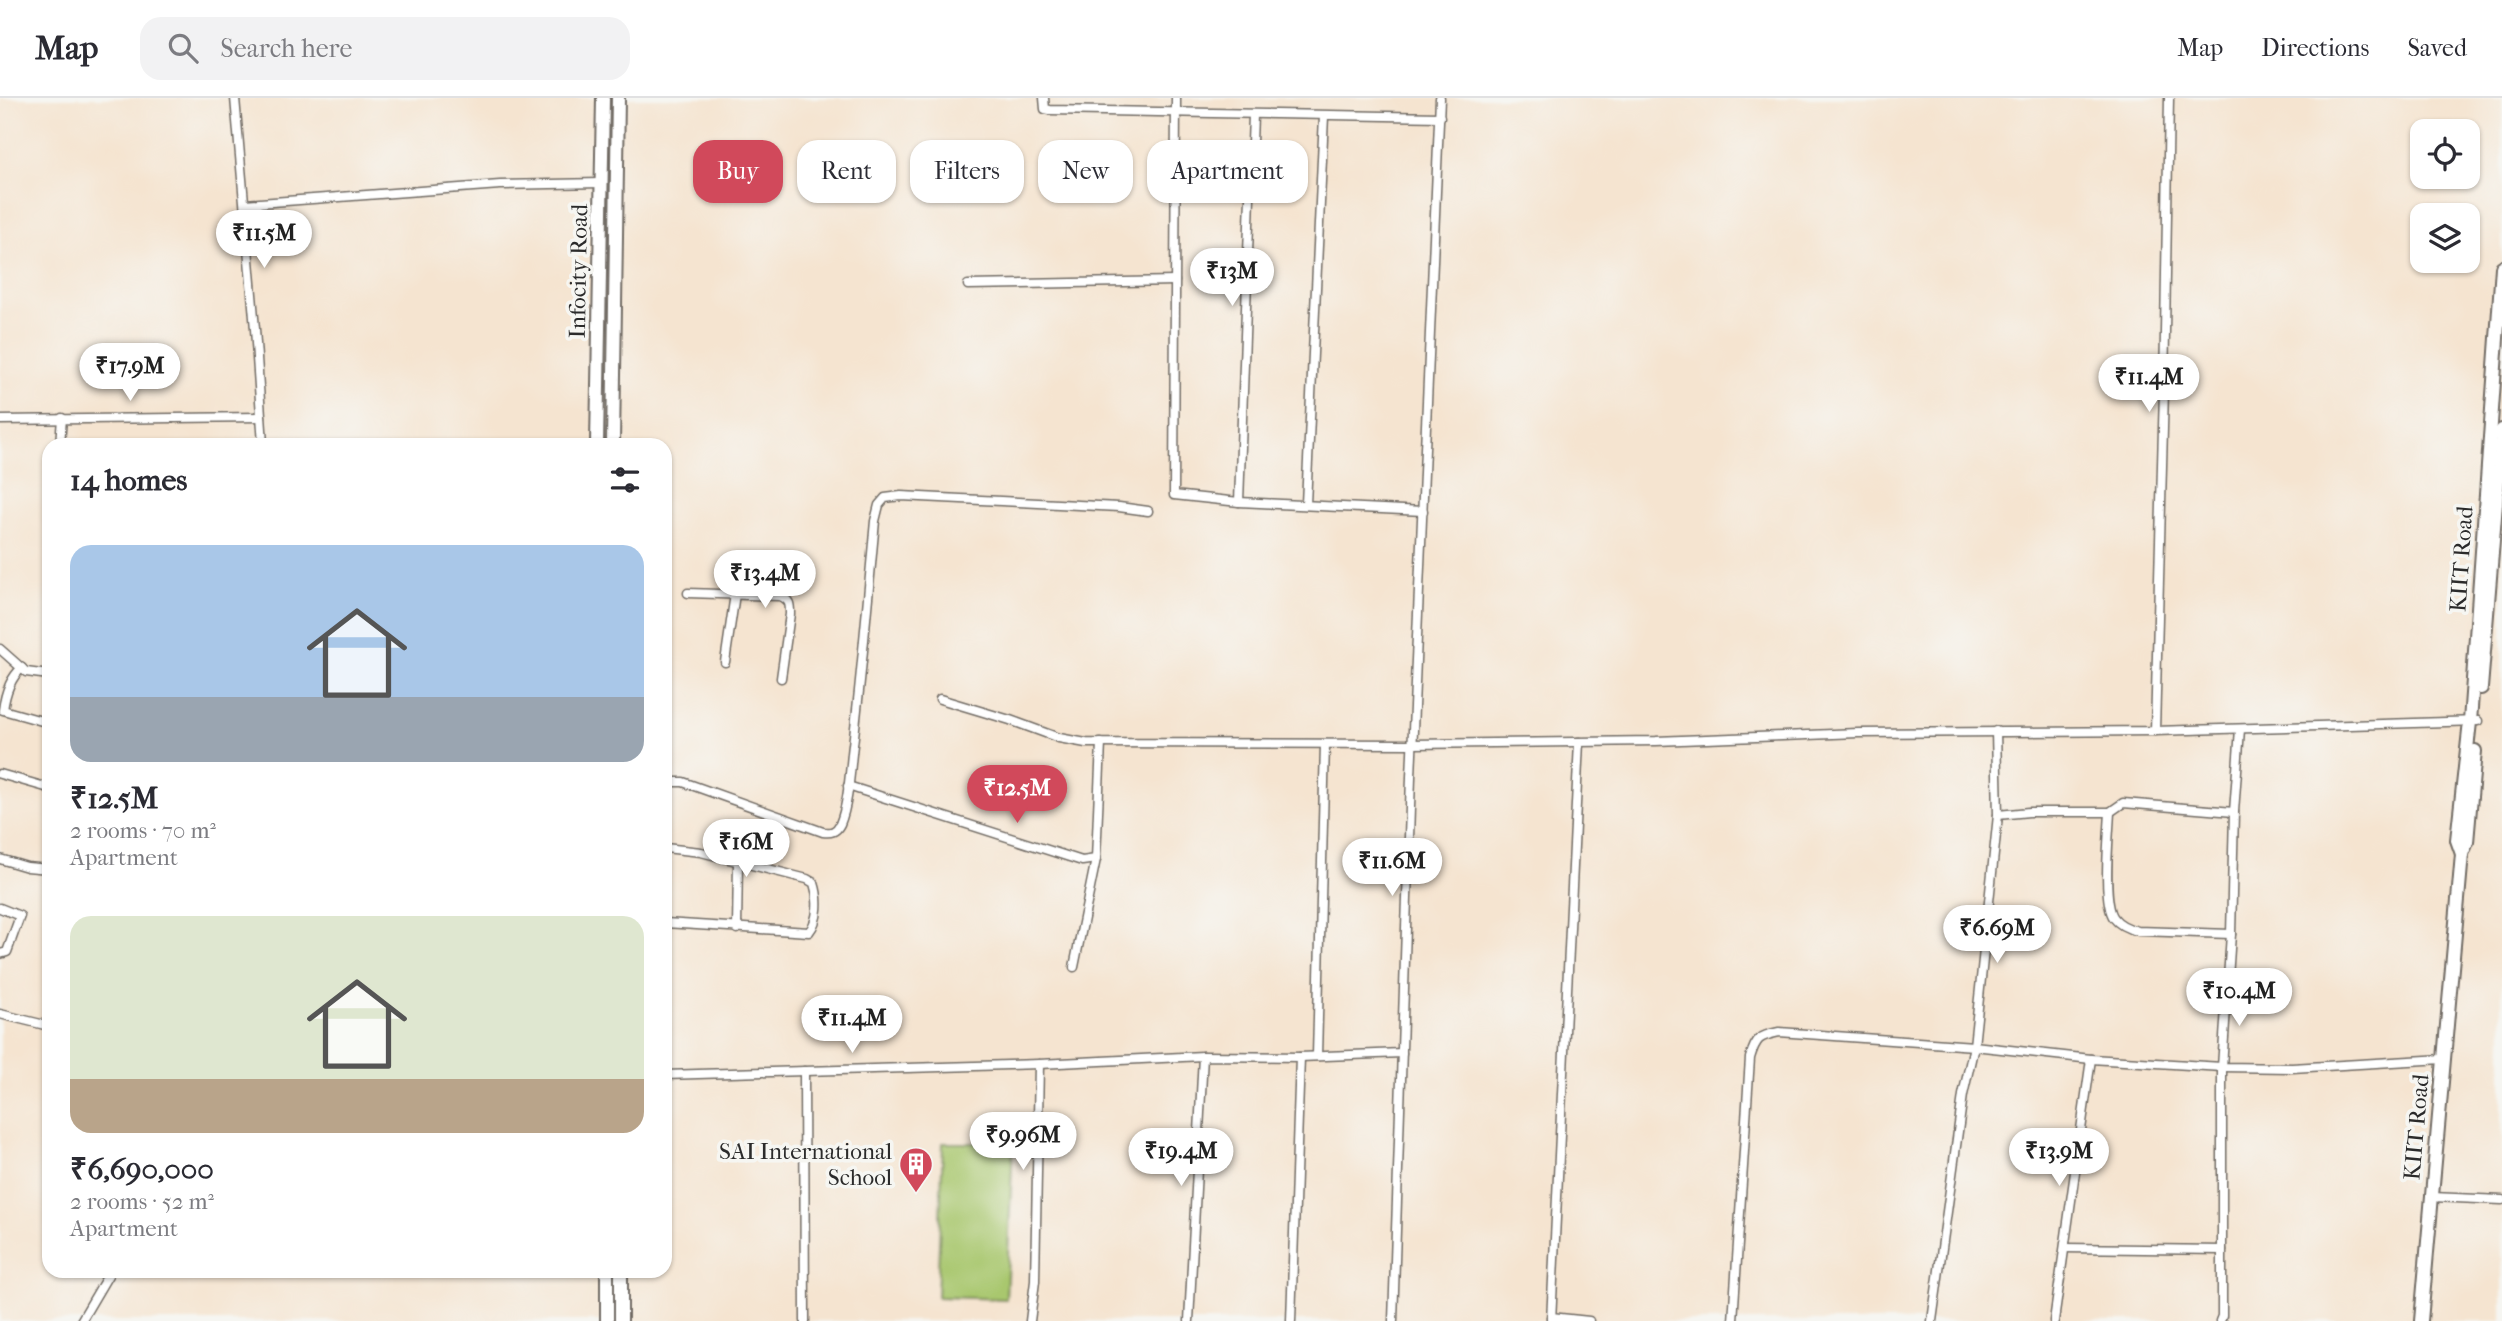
<!DOCTYPE html>
<meta charset="utf-8">
<style>
:root{--surface:#fff;--page:#f2f2f3;--text:#2b2b33;--muted:#7c7c81;--line:#e1e1e2;--accent:#d1495b}
body{margin:0;font-family:"IM FELL French Canon",serif;background:var(--page);color:var(--text);height:100vh;display:flex;flex-direction:column;font-size:26px;white-space:nowrap}
*{box-sizing:border-box;margin:0}
p{font-size:23px;color:var(--muted)}
.icon{flex:none;width:38px;height:38px;fill:none;stroke:currentColor;stroke-width:2;stroke-linecap:round;stroke-linejoin:round}
.map{position:relative;flex:1;overflow:hidden}
.drawer{position:absolute;left:42px;top:340px;width:630px;height:840px;display:flex;flex-direction:column;background:var(--surface);border-radius:21px;box-shadow:0 2px 5px #0004}
.drawer>*{flex:none}
.top-card{position:absolute;left:693px;top:42px;width:665px;height:63px;display:flex;gap:14px}
.tools{position:absolute;left:2410px;top:21px;display:grid;gap:14px}
.tools a{display:grid;place-items:center;width:70px;height:70px;border-radius:14px;background:var(--surface);box-shadow:0 2px 5px #0004;font-size:35px}
.price{position:absolute;translate:-50% -60px;padding:0 16px;border-radius:24px;background:#fff;color:#222;font-size:23px;line-height:46px;filter:drop-shadow(0 2px 4px #0008)}
.price::after{content:'';position:absolute;left:50%;top:42px;width:21px;height:16px;margin-left:-10px;background:inherit;clip-path:polygon(0 0,100% 0,50% 100%)}
.price.on{background:var(--accent);color:#fff}
ul{padding:0;list-style:none}
li{display:grid;align-content:center;gap:14px;height:371px;padding:0 28px}
li span{display:grid;place-items:center;height:217px;border-radius:21px;color:#555}
li>.icon{margin-inline-start:auto}
span .icon{width:126px;height:126px;fill:#fffc;stroke-width:1}
li b{font-size:30px}
h2{display:flex;justify-content:space-between;align-items:center;height:84px;padding:0 28px;font-size:30px}
.tag{padding:0 24px;border-radius:21px;background:var(--surface);box-shadow:0 2px 5px #0004;font-size:24px;line-height:63px}
.tag.on{background:var(--accent);color:#fff}
header{display:flex;align-items:center;gap:42px;box-sizing:border-box;height:98px;padding:0 35px;background:var(--surface);border-bottom:2px solid var(--line)}
header strong{font-size:33px}
nav{display:flex;gap:38px;margin-inline-start:auto;font-size:24px}
.search{width:490px;height:63px;background:var(--page);display:flex;align-items:center;gap:18px;box-sizing:border-box;padding:0 24px;border-radius:21px;color:var(--muted);font-size:26px}
.map>svg:first-child{display:block}
.green{fill:#a9c76e;stroke:#6a794c;stroke-width:2}
.lines{fill:none;stroke-linecap:round;stroke-linejoin:round}
.street-casing{stroke:#726c65;stroke-width:11}
.secondary-casing{stroke:#726c65;stroke-width:16}
.primary-casing{stroke:#726c65;stroke-width:16}
.street{stroke:#fff;stroke-width:8}
.secondary{stroke:#fff;stroke-width:12}
.primary{stroke:#fff;stroke-width:12}
.labels{text-anchor:middle;stroke-width:7;stroke-linejoin:round;paint-order:stroke}
.street-label{font-size:23px;fill:#2b2b2b;stroke:#f6f6f2}
.poi-label{font-size:23px;fill:#2b2b2b;stroke:#f6f6f2;text-anchor:end}
</style>
<header>
<strong>Map</strong>
<div class="search"><svg class="icon" aria-label="search" viewBox="0 0 24 24"><circle cx="10" cy="10" r="6"/><path d="M15 15l6 6"/></svg>Search here</div>
<nav><a>Map</a><a>Directions</a><a>Saved</a></nav>
</header>
<div class="map">
<svg width="2502" height="1223" viewBox="0 0 2502 1223">
<rect width="100%" height="100%" fill="#f6f6f2"/>
<filter id="ink" filterUnits="userSpaceOnUse"><feTurbulence type="fractalNoise" baseFrequency=".0143" numOctaves="2"/><feDisplacementMap in="SourceGraphic" scale="14" xChannelSelector="R" yChannelSelector="G"/><feConvolveMatrix kernelMatrix="1 2 1 2 8 2 1 2 1" color-interpolation-filters="sRGB"/></filter>
<filter id="wash" filterUnits="userSpaceOnUse"><feTurbulence type="fractalNoise" baseFrequency=".00686" numOctaves="4" result="noise"/><feDisplacementMap in="SourceGraphic" scale="28" xChannelSelector="R" yChannelSelector="G"/><feGaussianBlur stdDeviation="1.57" result="paint"/><feColorMatrix in="noise" values="0 0 0 0 0 0 0 0 0 0 0 0 0 0 0 0 0 1.4 0 .05"/><feComposite in="paint" operator="in"/></filter>
<g filter="url(#wash)">
<rect width="100%" height="100%" fill="#f5e4d0"/>
<polygon class="green" points="943,1045 1013,1045 1006,1201 937,1199"/>
</g>
<g filter="url(#ink)">
<g class="lines">
<g class="street-casing">
<g id="street">
<polyline points="235,0 255,231 263,346"/>
<polyline points="1044,0 1045,11 1050,12 1440,19"/>
<polyline points="1176,0 1174,397 1239,404 1423,413"/>
<polyline points="245,106 500,87 601,85"/>
<polyline points="968,187 1175,183"/>
<polyline points="0,322 261,319"/>
<polyline points="60,346 62,320"/>
<polyline points="1239,404 1253,17"/>
<polyline points="1306,406 1324,18"/>
<path d="M688,495L780,498C790,502 790,506 790,516L781,580"/>
<polyline points="0,551 26,574 49,577"/>
<polyline points="725,564 735,496"/>
<path d="M22,570C10,580 5,597 3,612L49,625"/>
<polyline points="940,601 1010,622 1059,640 1086,645 1412,646 1656,643 1858,635 2155,633 2478,623"/>
<polyline points="1996,633 1998,717"/>
<polyline points="2155,633 2164,292 2169,0"/>
<polyline points="0,676 49,690"/>
<path d="M665,684H683L823,734C831,735 836,734 840,726C849,705 850,670 853,647C862,572 868,498 875,423L879,407L885,400L901,398L1119,409L1148,413"/>
<polyline points="848,688 1082,763 1096,761 1101,645"/>
<path d="M2110,714C2109,736 2102,805 2114,820C2120,828 2129,831 2138,833L2231,836"/>
<path d="M665,750L701,754L807,781L814,785C819,800 819,822 809,834L665,825"/>
<polyline points="0,761 27,769 49,771"/>
<polyline points="0,810 20,818 7,854 0,856"/>
<polyline points="737,831 738,764"/>
<polyline points="1074,869 1096,761"/>
<polyline points="0,916 49,928"/>
<polyline points="1317,958 1325,646"/>
<polyline points="804,973 805,1223"/>
<polyline points="665,977 1039,966 1203,958 1300,959 1402,955"/>
<polyline points="2432,1099 2502,1102"/>
<polyline points="2065,1150 2222,1152"/>
<polyline points="1551,1219 1589,1223"/>
<polyline points="81,1223 111,1172"/>
<polyline points="1030,1223 1035,1183 1039,966"/>
<polyline points="1189,1223 1203,958"/>
<polyline points="1291,1223 1300,959"/>
<polyline points="1393,1223 1411,679 1440,0"/>
<polyline points="1551,1223 1579,644"/>
<path d="M1733,1223L1750,960C1756,940 1759,938 1779,934L1974,948L2091,961L2222,969L2292,970L2443,961"/>
<polyline points="1932,1223 1963,997 1974,948 1998,717 2029,714 2110,714 2123,705 2234,714"/>
<polyline points="2054,1223 2091,961"/>
<polyline points="2220,1223 2222,1218 2222,969 2231,836 2234,714 2240,631"/>
</g>
</g>
<g class="secondary-casing">
<polyline id="secondary" points="2421,1223 2462,756"/>
</g>
<g class="primary-casing">
<g id="primary">
<polyline points="597,346 603,0"/>
<polyline points="613,346 618,0"/>
<polyline points="2481,590 2502,332"/>
<polyline points="2462,756 2457,742 2470,624 2502,169"/>
<polyline points="2462,756 2467,744 2475,653"/>
<polyline points="607,1172 607,1223"/>
<polyline points="621,1172 621,1223"/>
</g>
</g>
<use href="#street" class="street"/>
<use href="#secondary" class="secondary"/>
<use href="#primary" class="primary"/>
</g>
</g>
<defs>
<g id="building-pin" transform="scale(1.75)"><path d="M0 17L-7.5 6A9.5 9.5 0 1 1 7.5 6Z" fill="#d1495b" stroke="#f6f6f2"/><path d="M-4-6H4V6H1V3H-1V6H-4ZM-2.5-4.3h1.7v1.8h-1.7ZM.8-4.3h1.7v1.8H.8ZM-2.5-1h1.7V.8h-1.7ZM.8-1h1.7V.8H.8Z" fill="#fff"/></g>
</defs>
<g fill-rule="evenodd">
<use href="#building-pin" x="916" y="1066"/>
</g>
<g class="labels">
<g class="street-label">
<text transform="translate(578 173) rotate(-89)" y="8">Infocity Road</text>
<text transform="translate(2461 461) rotate(-86)" y="8">KIIT Road</text>
<text transform="translate(2416 1029) rotate(-85)" y="8">KIIT Road</text>
</g>
<g class="poi-label">
<text x="892" y="1061">SAI International<tspan x="892" dy="26">School</tspan></text>
</g>
</g>
</svg>
<div class="tools">
<a><svg class="icon" aria-label="locate" viewBox="0 0 24 24"><circle cx="12" cy="12" r="6"/><path d="M12 2v4M12 18v4M2 12h4M18 12h4"/></svg></a>
<a><svg class="icon" aria-label="layers" viewBox="0 0 24 24"><path d="M12 4l9 5-9 5-9-5zM3 14l9 5 9-5"/></svg></a>
</div>
<b class="price" style="left:264px;top:172px">₹11.5M</b>
<b class="price" style="left:1232px;top:210px">₹13M</b>
<b class="price" style="left:130px;top:305px">₹17.9M</b>
<b class="price" style="left:2149px;top:316px">₹11.4M</b>
<b class="price" style="left:765px;top:512px">₹13.4M</b>
<b class="price on" style="left:1017px;top:727px">₹12.5M</b>
<b class="price" style="left:746px;top:781px">₹16M</b>
<b class="price" style="left:1392px;top:800px">₹11.6M</b>
<b class="price" style="left:1997px;top:867px">₹6.69M</b>
<b class="price" style="left:2239px;top:930px">₹10.4M</b>
<b class="price" style="left:852px;top:957px">₹11.4M</b>
<b class="price" style="left:1023px;top:1074px">₹9.96M</b>
<b class="price" style="left:1181px;top:1090px">₹19.4M</b>
<b class="price" style="left:2059px;top:1090px">₹13.9M</b>
<div class="top-card">
<a class="tag on">Buy</a>
<a class="tag">Rent</a>
<a class="tag">Filters</a>
<a class="tag">New</a>
<a class="tag">Apartment</a>
</div>
<section class="drawer">
<h2>14 homes<svg class="icon" aria-label="filters" viewBox="0 0 24 24"><path d="M4 7h16M4 17h16"/><circle cx="9" cy="7" r="2"/><circle cx="15" cy="17" r="2"/></svg></h2>
<ul>
<li><span style="background:linear-gradient(#a9c7e8 70%,#9aa5b1 0)"><svg class="icon" aria-label="home" viewBox="0 0 24 24"><path d="M3 11l9-7 9 7M6 9v11h12V9"/></svg></span><div><b>₹12.5M</b><p>2 rooms · 70 m²</p><p>Apartment</p></div></li>
<li><span style="background:linear-gradient(#dfe7d0 75%,#b9a48a 0)"><svg class="icon" aria-label="home" viewBox="0 0 24 24"><path d="M3 11l9-7 9 7M6 9v11h12V9"/></svg></span><div><b>₹6,690,000</b><p>2 rooms · 52 m²</p><p>Apartment</p></div></li>
</ul>
</section>
</div>
